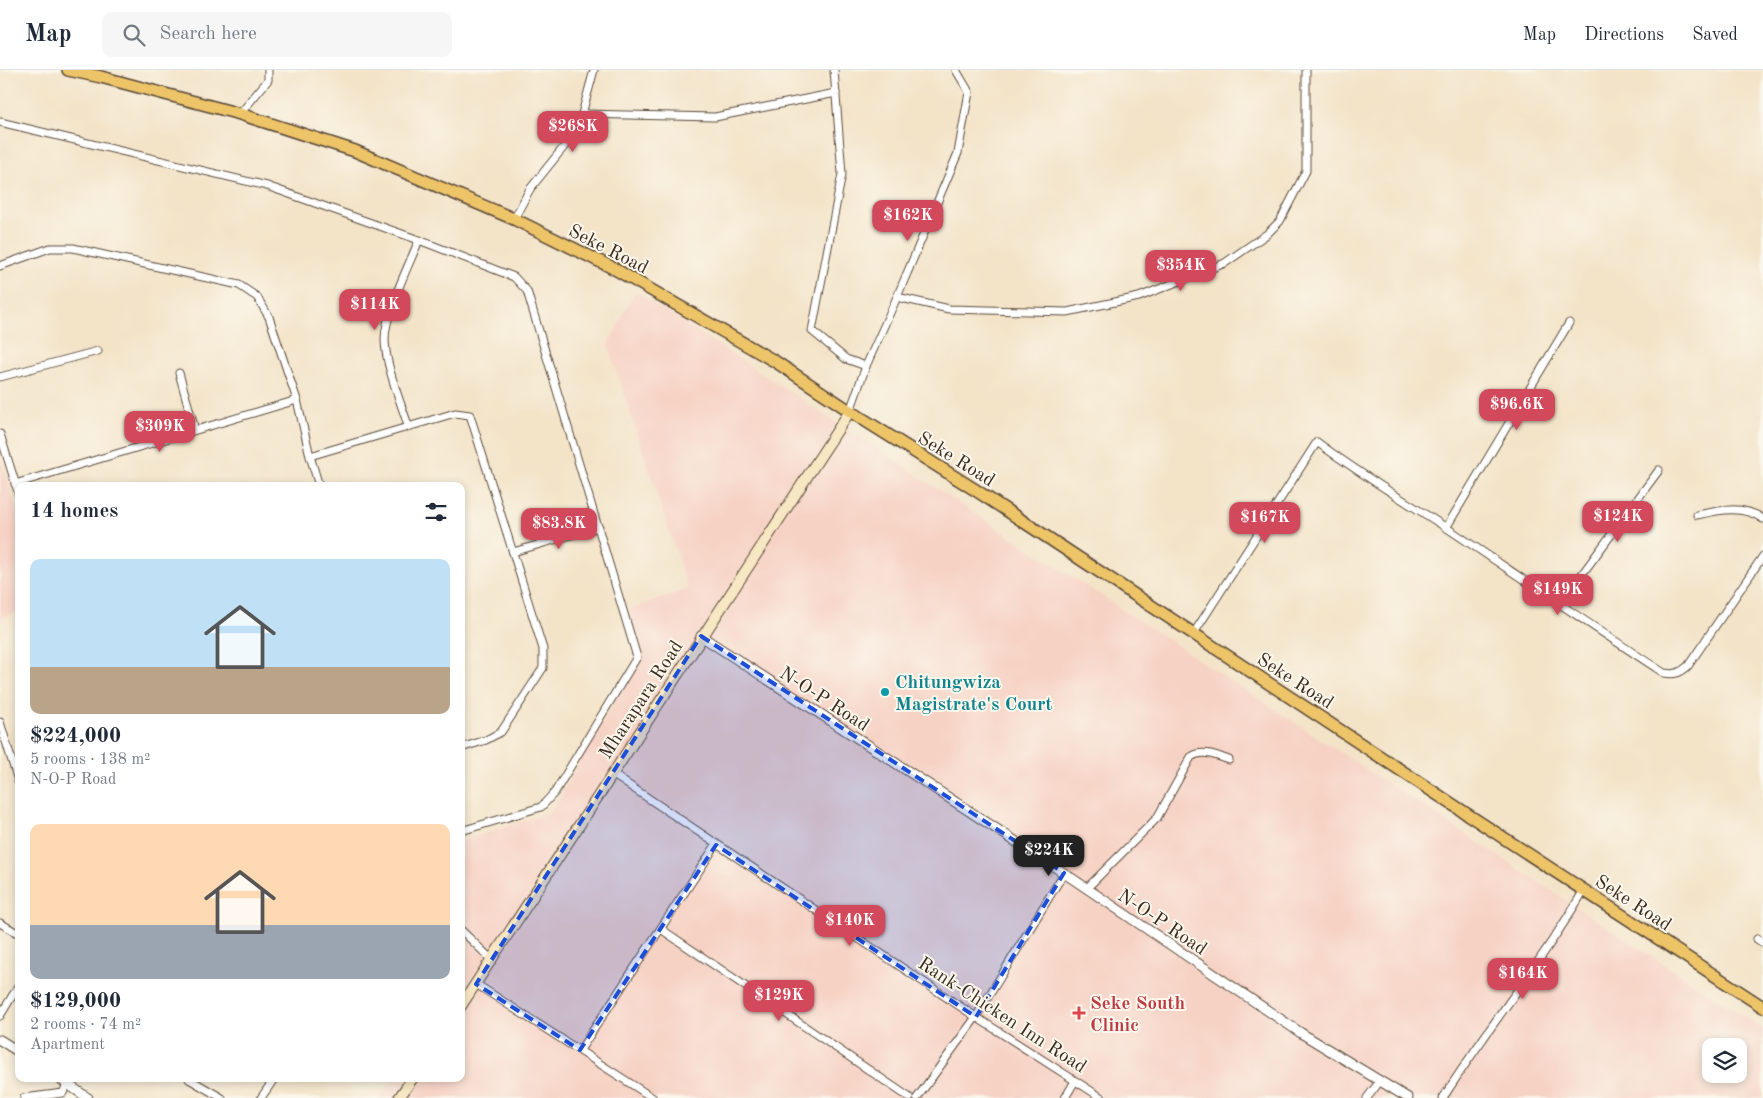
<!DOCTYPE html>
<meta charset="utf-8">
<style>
:root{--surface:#fff;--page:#f6f6f7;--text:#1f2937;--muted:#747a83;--line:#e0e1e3;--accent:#d1495b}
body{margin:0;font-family:"Old Standard TT",serif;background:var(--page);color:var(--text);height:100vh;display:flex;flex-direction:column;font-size:19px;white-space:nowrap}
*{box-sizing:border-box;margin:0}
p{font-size:16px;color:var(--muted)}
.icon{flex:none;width:28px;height:28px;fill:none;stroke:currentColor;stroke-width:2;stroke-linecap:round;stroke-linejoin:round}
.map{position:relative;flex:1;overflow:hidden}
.side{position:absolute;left:15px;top:412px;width:450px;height:600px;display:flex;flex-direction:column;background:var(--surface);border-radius:10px;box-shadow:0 2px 8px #0003}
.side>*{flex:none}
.fabs{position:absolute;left:1702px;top:968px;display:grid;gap:10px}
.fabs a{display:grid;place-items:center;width:45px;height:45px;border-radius:10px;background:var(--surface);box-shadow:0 2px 8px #0003;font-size:25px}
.price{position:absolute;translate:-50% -42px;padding:0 11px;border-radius:10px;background:var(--accent);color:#fff;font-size:16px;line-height:32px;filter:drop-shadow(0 1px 2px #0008)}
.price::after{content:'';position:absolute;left:50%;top:30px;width:15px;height:11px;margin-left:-8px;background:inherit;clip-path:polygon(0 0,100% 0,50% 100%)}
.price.on{background:#222;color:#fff}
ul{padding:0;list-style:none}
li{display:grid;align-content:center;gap:10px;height:265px;padding:0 15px}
li span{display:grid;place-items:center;height:155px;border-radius:10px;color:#555}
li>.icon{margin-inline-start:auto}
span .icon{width:90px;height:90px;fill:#fffc;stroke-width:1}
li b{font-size:21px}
h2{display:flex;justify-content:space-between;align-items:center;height:60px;padding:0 15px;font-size:21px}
header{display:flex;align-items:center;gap:30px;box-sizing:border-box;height:70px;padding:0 25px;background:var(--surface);border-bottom:1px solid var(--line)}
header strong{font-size:24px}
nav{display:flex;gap:28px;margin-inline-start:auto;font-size:18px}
.search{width:350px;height:45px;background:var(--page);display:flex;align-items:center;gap:12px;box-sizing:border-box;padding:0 18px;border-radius:10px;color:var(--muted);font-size:19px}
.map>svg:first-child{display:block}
.built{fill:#f6d2c4;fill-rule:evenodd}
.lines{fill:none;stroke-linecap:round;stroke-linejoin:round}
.minor-casing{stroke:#574637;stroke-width:9}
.tertiary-casing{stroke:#574637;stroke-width:11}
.secondary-casing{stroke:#574637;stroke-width:12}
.primary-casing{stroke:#574637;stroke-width:14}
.minor{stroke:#fff;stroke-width:7}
.tertiary{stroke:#fff;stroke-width:9}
.secondary{stroke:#f8e7c3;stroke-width:10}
.primary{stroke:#eec469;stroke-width:11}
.marked{fill:#1d4ed8;fill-opacity:0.2;stroke:#1d4ed8;stroke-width:4;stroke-dasharray:10 6;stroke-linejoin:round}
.culture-dot{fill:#0f9aa8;stroke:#fbf7ec;stroke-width:2}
.health-dot{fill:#e0444e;stroke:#fbf7ec;stroke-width:2}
.labels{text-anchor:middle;stroke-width:4;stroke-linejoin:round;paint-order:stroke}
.street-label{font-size:19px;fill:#3b2a1e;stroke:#fbf7ec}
.culture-label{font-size:19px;font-weight:bold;fill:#0d838f;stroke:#fbf7ec;text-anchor:start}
.health-label{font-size:19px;font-weight:bold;fill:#be3a42;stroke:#fbf7ec;text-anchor:start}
</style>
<header>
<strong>Map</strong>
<div class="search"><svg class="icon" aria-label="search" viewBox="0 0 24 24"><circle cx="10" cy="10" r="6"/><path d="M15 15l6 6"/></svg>Search here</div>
<nav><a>Map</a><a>Directions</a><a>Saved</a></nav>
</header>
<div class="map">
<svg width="1763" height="1028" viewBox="0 0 1763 1028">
<rect width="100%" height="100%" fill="#fbf7ec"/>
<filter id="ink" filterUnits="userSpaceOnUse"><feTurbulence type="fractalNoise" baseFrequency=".02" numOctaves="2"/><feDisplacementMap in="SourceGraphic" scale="10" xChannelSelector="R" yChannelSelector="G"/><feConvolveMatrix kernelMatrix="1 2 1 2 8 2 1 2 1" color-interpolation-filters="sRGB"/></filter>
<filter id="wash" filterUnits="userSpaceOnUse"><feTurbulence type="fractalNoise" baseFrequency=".0096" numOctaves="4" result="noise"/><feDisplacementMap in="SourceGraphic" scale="20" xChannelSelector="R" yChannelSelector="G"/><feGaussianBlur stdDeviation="1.12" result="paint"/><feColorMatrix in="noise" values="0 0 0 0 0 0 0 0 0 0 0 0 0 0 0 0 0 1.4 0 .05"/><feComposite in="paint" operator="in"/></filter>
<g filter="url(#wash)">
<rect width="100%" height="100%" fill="#f3e3c7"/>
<g class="built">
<path d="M637,222L1763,959L1762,1028H380L393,1009H461V771L551,742L639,588L630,539L688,519L608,275L633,225ZM1711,976H1739V1004H1711Z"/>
<polygon points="0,386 19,446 19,542 0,548"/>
</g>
</g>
<g filter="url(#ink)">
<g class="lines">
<g class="minor-casing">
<g id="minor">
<polyline points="834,0 842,104 812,261 846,289 866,296"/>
<polyline points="240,44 268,10 268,0"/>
<polyline points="582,44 715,47 836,23"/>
<polyline points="0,52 267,116 419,170 514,207 527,221 637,587 555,722 541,737 461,761"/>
<polyline points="514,149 530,119 567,73 582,44 594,0"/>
<polyline points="0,196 50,178 73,178 239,215 257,227 269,247 297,330 310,386 319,416"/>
<polyline points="897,227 949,239 1067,242 1139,227 1225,193 1267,164 1280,151 1306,101 1306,0"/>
<polyline points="179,303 195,360"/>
<polyline points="0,307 98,281"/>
<polyline points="850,341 866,296 897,227 958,83 969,22 956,0"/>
<path d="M408,355C400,331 385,294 385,269C385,243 409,195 419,170"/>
<polyline points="0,364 19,425"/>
<polyline points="310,386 455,343 470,345 543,579 543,598 501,662 486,670 461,678"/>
<polyline points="15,414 297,330"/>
<path d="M1697,445C1720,440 1743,435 1763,449"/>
<polyline points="1446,458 1569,253"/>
<polyline points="513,482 599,457"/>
<polyline points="1560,534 1659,400"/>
<path d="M1194,563L1317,372C1361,405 1407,432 1453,462C1523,509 1593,557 1664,603C1675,605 1680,603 1688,596L1763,486"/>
<polyline points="0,652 19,714"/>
<polyline points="612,704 976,947 1102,1028"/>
<path d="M1087,818L1157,748L1191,687C1203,679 1217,686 1229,690"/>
<polyline points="0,853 19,864"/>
<polyline points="661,859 910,1028"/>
<polyline points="461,860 492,890"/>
<polyline points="1757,869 1763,873"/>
<polyline points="476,914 653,1028"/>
<polyline points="0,946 19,915"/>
<polyline points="580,980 716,775"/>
<polyline points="189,1009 222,1028"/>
<polyline points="24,1028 63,1023 67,1014"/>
<polyline points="261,1028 274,1009"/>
<polyline points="917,1028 976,947 1064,803"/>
<polyline points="1065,1028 1075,1011"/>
<polyline points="1367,1028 1380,1011"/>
<path d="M1443,1028C1488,957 1542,892 1584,820"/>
</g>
</g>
<g class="tertiary-casing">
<g id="tertiary">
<polyline points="701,566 1064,803 1301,963 1408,1028"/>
<polyline points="0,970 19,982"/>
<polyline points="60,1009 88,1028"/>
</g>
</g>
<g class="secondary-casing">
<g id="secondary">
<polyline points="461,936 850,341"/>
<polyline points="399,1028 412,1009"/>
</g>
</g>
<g class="primary-casing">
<polyline id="primary" points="68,0 101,7 240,44 355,81 514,149 613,198 776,292 850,341 977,421 1470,746 1763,937"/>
</g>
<use href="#minor" class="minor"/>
<use href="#tertiary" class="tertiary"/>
<use href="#secondary" class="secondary"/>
<use href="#primary" class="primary"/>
</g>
</g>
<path class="marked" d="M701,566L1064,803L976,947L716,775L580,980L476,914Z"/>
<circle class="culture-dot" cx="885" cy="622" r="5"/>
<path class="health-dot" d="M1076.5 935.5h5v5h5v5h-5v5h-5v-5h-5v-5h5z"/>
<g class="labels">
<g class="street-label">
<text transform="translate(609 178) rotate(27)" y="7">Seke Road</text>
<text transform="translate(957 388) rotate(32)" y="7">Seke Road</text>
<text transform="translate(1296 610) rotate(33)" y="7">Seke Road</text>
<text transform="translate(825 628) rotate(33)" y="7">N-O-P Road</text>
<text transform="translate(640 629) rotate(-57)" y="7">Mharapara Road</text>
<text transform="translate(1634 832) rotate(33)" y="7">Seke Road</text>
<text transform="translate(1163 851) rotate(34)" y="7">N-O-P Road</text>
<text transform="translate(1003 944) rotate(33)" y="7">Rank-Chicken Inn Road</text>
</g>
<g class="culture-label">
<text x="895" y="618">Chitungwiza<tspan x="895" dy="22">Magistrate's Court</tspan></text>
</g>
<g class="health-label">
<text x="1090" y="939">Seke South<tspan x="1090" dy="22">Clinic</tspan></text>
</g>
</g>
</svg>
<div class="fabs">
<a><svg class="icon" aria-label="layers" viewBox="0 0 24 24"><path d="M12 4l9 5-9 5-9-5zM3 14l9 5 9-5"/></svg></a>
</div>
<b class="price" style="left:573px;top:83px">$268K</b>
<b class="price" style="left:908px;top:172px">$162K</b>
<b class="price" style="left:1181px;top:222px">$354K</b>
<b class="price" style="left:375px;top:261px">$114K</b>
<b class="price" style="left:1517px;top:361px">$96.6K</b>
<b class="price" style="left:160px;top:383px">$309K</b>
<b class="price" style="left:1618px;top:473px">$124K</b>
<b class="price" style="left:1265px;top:474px">$167K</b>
<b class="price" style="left:559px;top:480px">$83.8K</b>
<b class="price" style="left:1558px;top:546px">$149K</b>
<b class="price on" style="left:1049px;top:807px">$224K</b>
<b class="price" style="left:850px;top:877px">$140K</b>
<b class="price" style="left:1523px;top:930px">$164K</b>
<b class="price" style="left:779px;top:952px">$129K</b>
<section class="side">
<h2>14 homes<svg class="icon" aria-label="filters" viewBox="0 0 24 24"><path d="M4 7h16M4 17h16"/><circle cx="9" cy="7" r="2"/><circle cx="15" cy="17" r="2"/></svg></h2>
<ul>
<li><span style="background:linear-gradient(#bfe0f5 70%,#b9a48a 0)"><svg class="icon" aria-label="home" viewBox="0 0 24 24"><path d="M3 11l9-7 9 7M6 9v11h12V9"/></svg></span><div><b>$224,000</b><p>5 rooms · 138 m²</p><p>N-O-P Road</p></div></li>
<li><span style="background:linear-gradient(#ffd9b3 65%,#9aa5b1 0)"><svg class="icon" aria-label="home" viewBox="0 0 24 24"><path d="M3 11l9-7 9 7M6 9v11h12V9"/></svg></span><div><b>$129,000</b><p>2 rooms · 74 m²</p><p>Apartment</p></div></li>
</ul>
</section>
</div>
